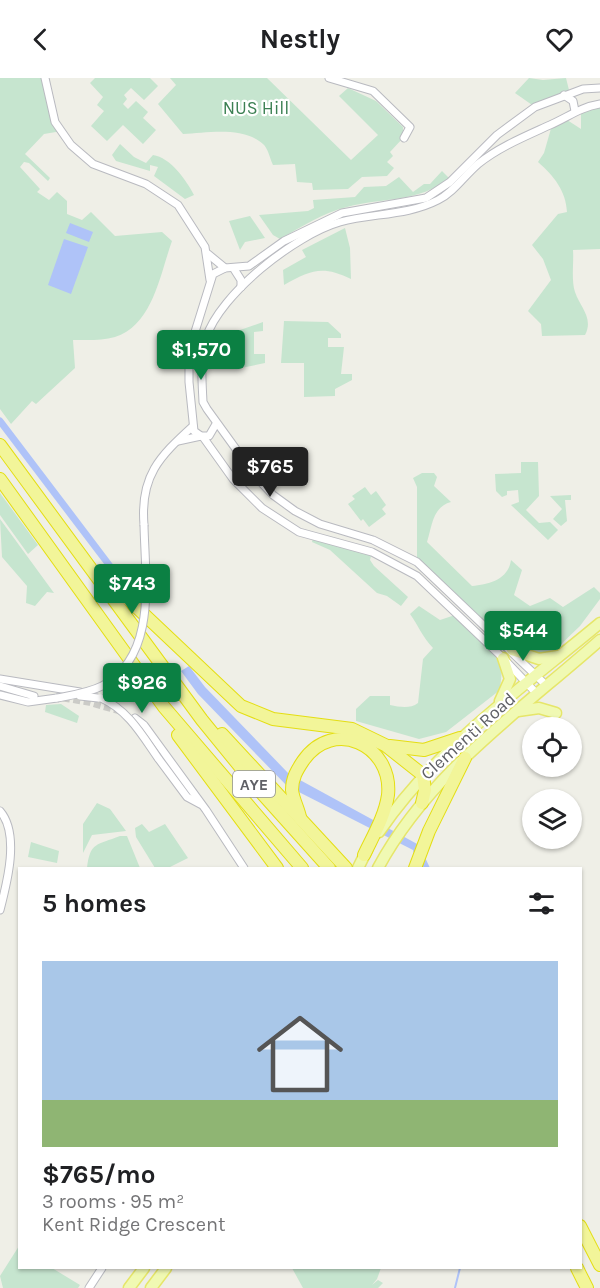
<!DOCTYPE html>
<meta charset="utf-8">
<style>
:root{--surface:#fff;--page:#f6f6f6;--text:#202124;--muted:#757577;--accent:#0b8043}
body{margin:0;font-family:Karla,sans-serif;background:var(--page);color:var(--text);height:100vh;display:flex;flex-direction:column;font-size:22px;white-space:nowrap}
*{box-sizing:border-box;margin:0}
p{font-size:20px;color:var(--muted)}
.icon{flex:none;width:33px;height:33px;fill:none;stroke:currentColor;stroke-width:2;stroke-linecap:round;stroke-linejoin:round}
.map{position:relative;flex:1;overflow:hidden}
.panel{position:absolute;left:18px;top:789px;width:564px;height:402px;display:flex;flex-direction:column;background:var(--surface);border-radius:0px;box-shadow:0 2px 4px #0004}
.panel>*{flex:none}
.buttons{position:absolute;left:522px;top:639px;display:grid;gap:12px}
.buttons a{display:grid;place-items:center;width:60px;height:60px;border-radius:50%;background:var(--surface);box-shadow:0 2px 4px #0004;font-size:30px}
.price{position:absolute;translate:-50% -51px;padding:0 14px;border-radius:6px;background:var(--accent);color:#fff;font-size:20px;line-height:39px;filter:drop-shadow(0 2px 3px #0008)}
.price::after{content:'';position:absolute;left:50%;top:36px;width:18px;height:14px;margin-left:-9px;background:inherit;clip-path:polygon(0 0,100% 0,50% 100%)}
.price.on{background:#222;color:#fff}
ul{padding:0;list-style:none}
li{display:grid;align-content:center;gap:12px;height:318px;padding:0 24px}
li span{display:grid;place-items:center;height:186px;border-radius:0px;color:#555}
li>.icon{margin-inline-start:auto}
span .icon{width:108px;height:108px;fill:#fffc;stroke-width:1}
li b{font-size:26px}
h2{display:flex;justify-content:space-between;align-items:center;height:72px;padding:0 24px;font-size:26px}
header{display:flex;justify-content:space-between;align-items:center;height:78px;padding:0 24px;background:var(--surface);font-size:27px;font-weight:700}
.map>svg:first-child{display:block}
.green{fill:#c6e5cf}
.water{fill:#afc3f8}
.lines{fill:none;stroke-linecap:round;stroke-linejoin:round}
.stream{stroke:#afc3f8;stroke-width:2}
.canal{stroke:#afc3f8;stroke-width:7}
.minor-tunnel{stroke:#cbcbc7;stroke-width:7;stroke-dasharray:7 3.5;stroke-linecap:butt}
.minor-casing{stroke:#b9bac0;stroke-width:9}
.primary-casing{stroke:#e6e669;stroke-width:13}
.motorway-casing{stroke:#e4de13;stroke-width:14}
.minor{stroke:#fff;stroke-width:7}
.primary{stroke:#f0f9b3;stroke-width:10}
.motorway{stroke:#f2f599;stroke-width:12}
.minor-bridge-casing{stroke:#b9bac0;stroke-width:9;stroke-linecap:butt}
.minor-bridge{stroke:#fff;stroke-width:7}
.labels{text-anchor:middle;stroke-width:4.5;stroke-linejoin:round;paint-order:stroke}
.shield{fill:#fff;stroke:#8f9094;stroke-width:1.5}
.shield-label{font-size:16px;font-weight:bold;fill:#5f6066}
.park-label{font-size:18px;fill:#3c8053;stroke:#fff}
.street-label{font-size:18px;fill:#5f6066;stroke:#fff}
</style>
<header><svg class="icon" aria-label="back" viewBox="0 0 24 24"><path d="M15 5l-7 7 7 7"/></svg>Nestly<svg class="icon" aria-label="heart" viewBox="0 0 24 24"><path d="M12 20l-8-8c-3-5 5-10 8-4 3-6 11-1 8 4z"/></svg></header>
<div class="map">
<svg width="600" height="1210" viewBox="0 0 600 1210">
<rect width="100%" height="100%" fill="#efefe7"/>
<g class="green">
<path d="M0,0H42L62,53L44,56L25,76L50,100L48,103L29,85L24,84L20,89L40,111L37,114L49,122L57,114L67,123V136L82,142L91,134L115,158L162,154L172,163C160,196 153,247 115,259C102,263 86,262 73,262L75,290L36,326L32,323L11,346L0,331Z"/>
<polygon points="95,0 150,0 158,8 144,22 131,10 124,17 127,21 123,26 128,31 136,23 148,34 143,40 156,52 143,66 123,47 107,63 91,48 104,33 97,27 103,19 90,5"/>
<path d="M170,0H267L351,82L378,57L339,18L348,10L376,23L403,49V60L390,74L393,78L387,84L394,90L387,98L362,99L348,111L313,112L312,105L297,104L295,86L273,87C270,81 268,70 263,66C243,48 207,55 183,56L158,26L176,7Z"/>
<polygon points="529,0 543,2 566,0 569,12 568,16 535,29 515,15"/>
<path d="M600,26V171L573,172C574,184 571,202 575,214C580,229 594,240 585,257L542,258L541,246L528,233L551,202L543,181L532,167L558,136L567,134C566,113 554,98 538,84L544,75L552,47L564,40L581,51V30Z"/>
<path d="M120,66L134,79L146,85L153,77C170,79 187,103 194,117L185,121L154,98L158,89L150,87V93L116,83L112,77Z"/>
<path d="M442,93L449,100C419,125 383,119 347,129C323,135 301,149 280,161L273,157L259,137L308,133L314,130L313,122L355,119L364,109L386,108L399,99L413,114L424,106H430Z"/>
<polygon points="250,138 265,160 245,164 240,172 229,143"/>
<path d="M345,150L350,170L351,201C322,187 311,192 284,207L283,192L306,179L302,172Z"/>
<polygon points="284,243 328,244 341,256 341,260 328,260 328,269 344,269 341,296 352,296 352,302 335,311 335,318 304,319 304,285 281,285"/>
<polygon points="263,244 263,253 254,254 254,276 265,276 265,285 241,290 244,254 240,252"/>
<polygon points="521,384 538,384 539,418 526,432 539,445 550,444 558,452 548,462 511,427 519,424 518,412 507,413 507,417 502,419 496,413 495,396 521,395"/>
<path d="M422,395H434L437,399L434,408L451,424C432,429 432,449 427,464L472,508C489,506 508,502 511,482L522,492L514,517L530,528L550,520L563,529L594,509L600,515V521L580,548L554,573L535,576L512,572L417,484V409L413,400Z"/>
<polygon points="365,409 371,417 376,413 386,427 382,431 386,436 369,449 363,441 361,443 348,426 355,421 352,418"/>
<polygon points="0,415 38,467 28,476 0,437"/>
<polygon points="571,417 571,422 565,422 567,443 561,448 553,441 562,431 550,418"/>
<polygon points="0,441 54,515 47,514 35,528 26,525 27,508 2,479"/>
<polygon points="313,460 372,474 370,482 374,488 408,519 401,528 387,518 377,515 330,472 312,464"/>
<path d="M419,528L440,542L458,536L503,580L500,612L446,654L419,661L356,643V631L370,618H390V627C400,629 410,631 418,625L423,581L433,570C423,560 418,547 410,536Z"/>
<polygon points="61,626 79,638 77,645 45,634 46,627"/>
<polygon points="97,725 110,731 126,753 92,757 83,775 83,746"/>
<polygon points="142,746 149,754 165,746 188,780 168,790 155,790 136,759 135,750"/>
<path d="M120,758H127L140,790H87C90,764 97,767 120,758Z"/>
<polygon points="31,764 59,773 57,785 28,779"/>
<polygon points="19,1168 20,1190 52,1190 80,1207 78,1210 3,1210 0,1198"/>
<polygon points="292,1190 381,1190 377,1201 372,1207 378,1202 383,1205 378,1210 303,1210"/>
</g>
<g class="water">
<polygon points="70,145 93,154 89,164 66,155"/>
<polygon points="64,161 88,169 71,216 48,207"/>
<polygon points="189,588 205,609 289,696 419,767 430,790 416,790 413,772 287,708 198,616 181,593"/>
</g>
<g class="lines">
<polyline class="stream" points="455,1210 460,1190"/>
<polyline class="canal" points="0,343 116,496"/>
<polyline class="minor-tunnel" points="63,620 88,624 120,633"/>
<g class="minor-casing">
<g id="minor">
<polyline points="45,0 55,44 71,67 93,86 146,106 178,127 205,169 210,202"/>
<polyline points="329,0 373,13 410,49 404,60"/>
<polyline points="564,17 573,23 575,33"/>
<polyline points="208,176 225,190"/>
<polyline points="234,191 241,202 241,209"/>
<polyline points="216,346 209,358 201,358 194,353 189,304 189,273 213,196 225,190 249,188 284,163 342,135 426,120 450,104 497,57 535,29 583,11 600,10"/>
<polyline points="203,359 233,401 262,430 299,454 372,474 417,498 503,580 537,616"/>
<polyline points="178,363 201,358"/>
<path d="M144,447C140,398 159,379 193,348"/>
<polyline points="0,601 80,614"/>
<polyline points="0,608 34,618"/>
<path d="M547,608L417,484L373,462L320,446L295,433L273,417L257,400L207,331L203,324C202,302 200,281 206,260C220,216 295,157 340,144C372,135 407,138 438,122C454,114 464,98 478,86C499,69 526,58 550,47C568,39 581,29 600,26"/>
<polyline points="0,617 28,624 57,620"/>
<polyline points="135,640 144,647 206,732 244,790"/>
<polyline points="158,680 187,719 200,726"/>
<path d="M0,733C20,756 7,805 0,832"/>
<polyline points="89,1210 102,1190"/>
</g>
</g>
<g class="primary-casing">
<g id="primary">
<polyline points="512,572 539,581 558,578"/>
<polyline points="500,623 510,601 503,580"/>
<polyline points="518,633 539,630 556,635"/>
<path d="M379,754C437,669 522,610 600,545"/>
<polyline points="358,790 367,772"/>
<path d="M378,790C429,695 521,632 600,562"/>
<polyline points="129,1210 144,1190"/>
<polyline points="151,1210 166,1190"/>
</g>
</g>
<g class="motorway-casing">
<g id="motorway">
<polyline points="0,367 202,642 259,712 329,790"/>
<polyline points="0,401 164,629 302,790"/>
<polyline points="101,500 113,507 241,628 273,641 352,651 385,667 423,697 425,712 422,725"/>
<polyline points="222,656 346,790"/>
<polyline points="178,657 277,790"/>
<polyline points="390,668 424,672 460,660"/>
<path d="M300,739C298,730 293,721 292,712C292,700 297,692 303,683C333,639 393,667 388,717C385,738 373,758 364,777"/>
<polyline points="415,790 429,753 465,680"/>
<polyline points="580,1148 600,1187"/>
<polyline points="577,1190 587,1210"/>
</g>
</g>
<use href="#minor" class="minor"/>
<use href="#primary" class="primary"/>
<use href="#motorway" class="motorway"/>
<g class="minor-bridge-casing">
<g id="minor-bridge">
<polyline points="80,618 98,620"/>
<path d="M57,620C72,617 88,615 102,608C158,578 145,500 144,447"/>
<path d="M101,620C128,632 142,657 158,680"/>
</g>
</g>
<use href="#minor-bridge" class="minor-bridge"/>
</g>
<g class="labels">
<rect class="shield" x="233" y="693" width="42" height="26" rx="4.5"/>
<g class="shield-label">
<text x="254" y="712">AYE</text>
</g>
<g class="park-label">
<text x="256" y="36">NUS Hill</text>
</g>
<g class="street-label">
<text transform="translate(468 658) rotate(-42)" y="6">Clementi Road</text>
</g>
</g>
</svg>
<div class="buttons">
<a><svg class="icon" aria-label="locate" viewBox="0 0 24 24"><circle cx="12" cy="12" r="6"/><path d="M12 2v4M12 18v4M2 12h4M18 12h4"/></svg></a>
<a><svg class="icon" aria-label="layers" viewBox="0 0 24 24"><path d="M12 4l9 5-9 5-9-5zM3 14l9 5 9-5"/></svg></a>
</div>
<b class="price" style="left:201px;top:303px">$1,570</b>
<b class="price on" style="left:270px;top:420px">$765</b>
<b class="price" style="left:132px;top:537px">$743</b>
<b class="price" style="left:523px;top:584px">$544</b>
<b class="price" style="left:142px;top:636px">$926</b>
<section class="panel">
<h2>5 homes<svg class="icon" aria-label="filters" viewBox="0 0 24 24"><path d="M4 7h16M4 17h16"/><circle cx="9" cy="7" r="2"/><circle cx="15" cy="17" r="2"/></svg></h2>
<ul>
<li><span style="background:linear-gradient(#a9c7e8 75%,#8fb573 0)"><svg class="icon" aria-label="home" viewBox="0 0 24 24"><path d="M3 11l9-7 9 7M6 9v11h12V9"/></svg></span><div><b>$765/mo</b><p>3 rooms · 95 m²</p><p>Kent Ridge Crescent</p></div></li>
</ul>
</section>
</div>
